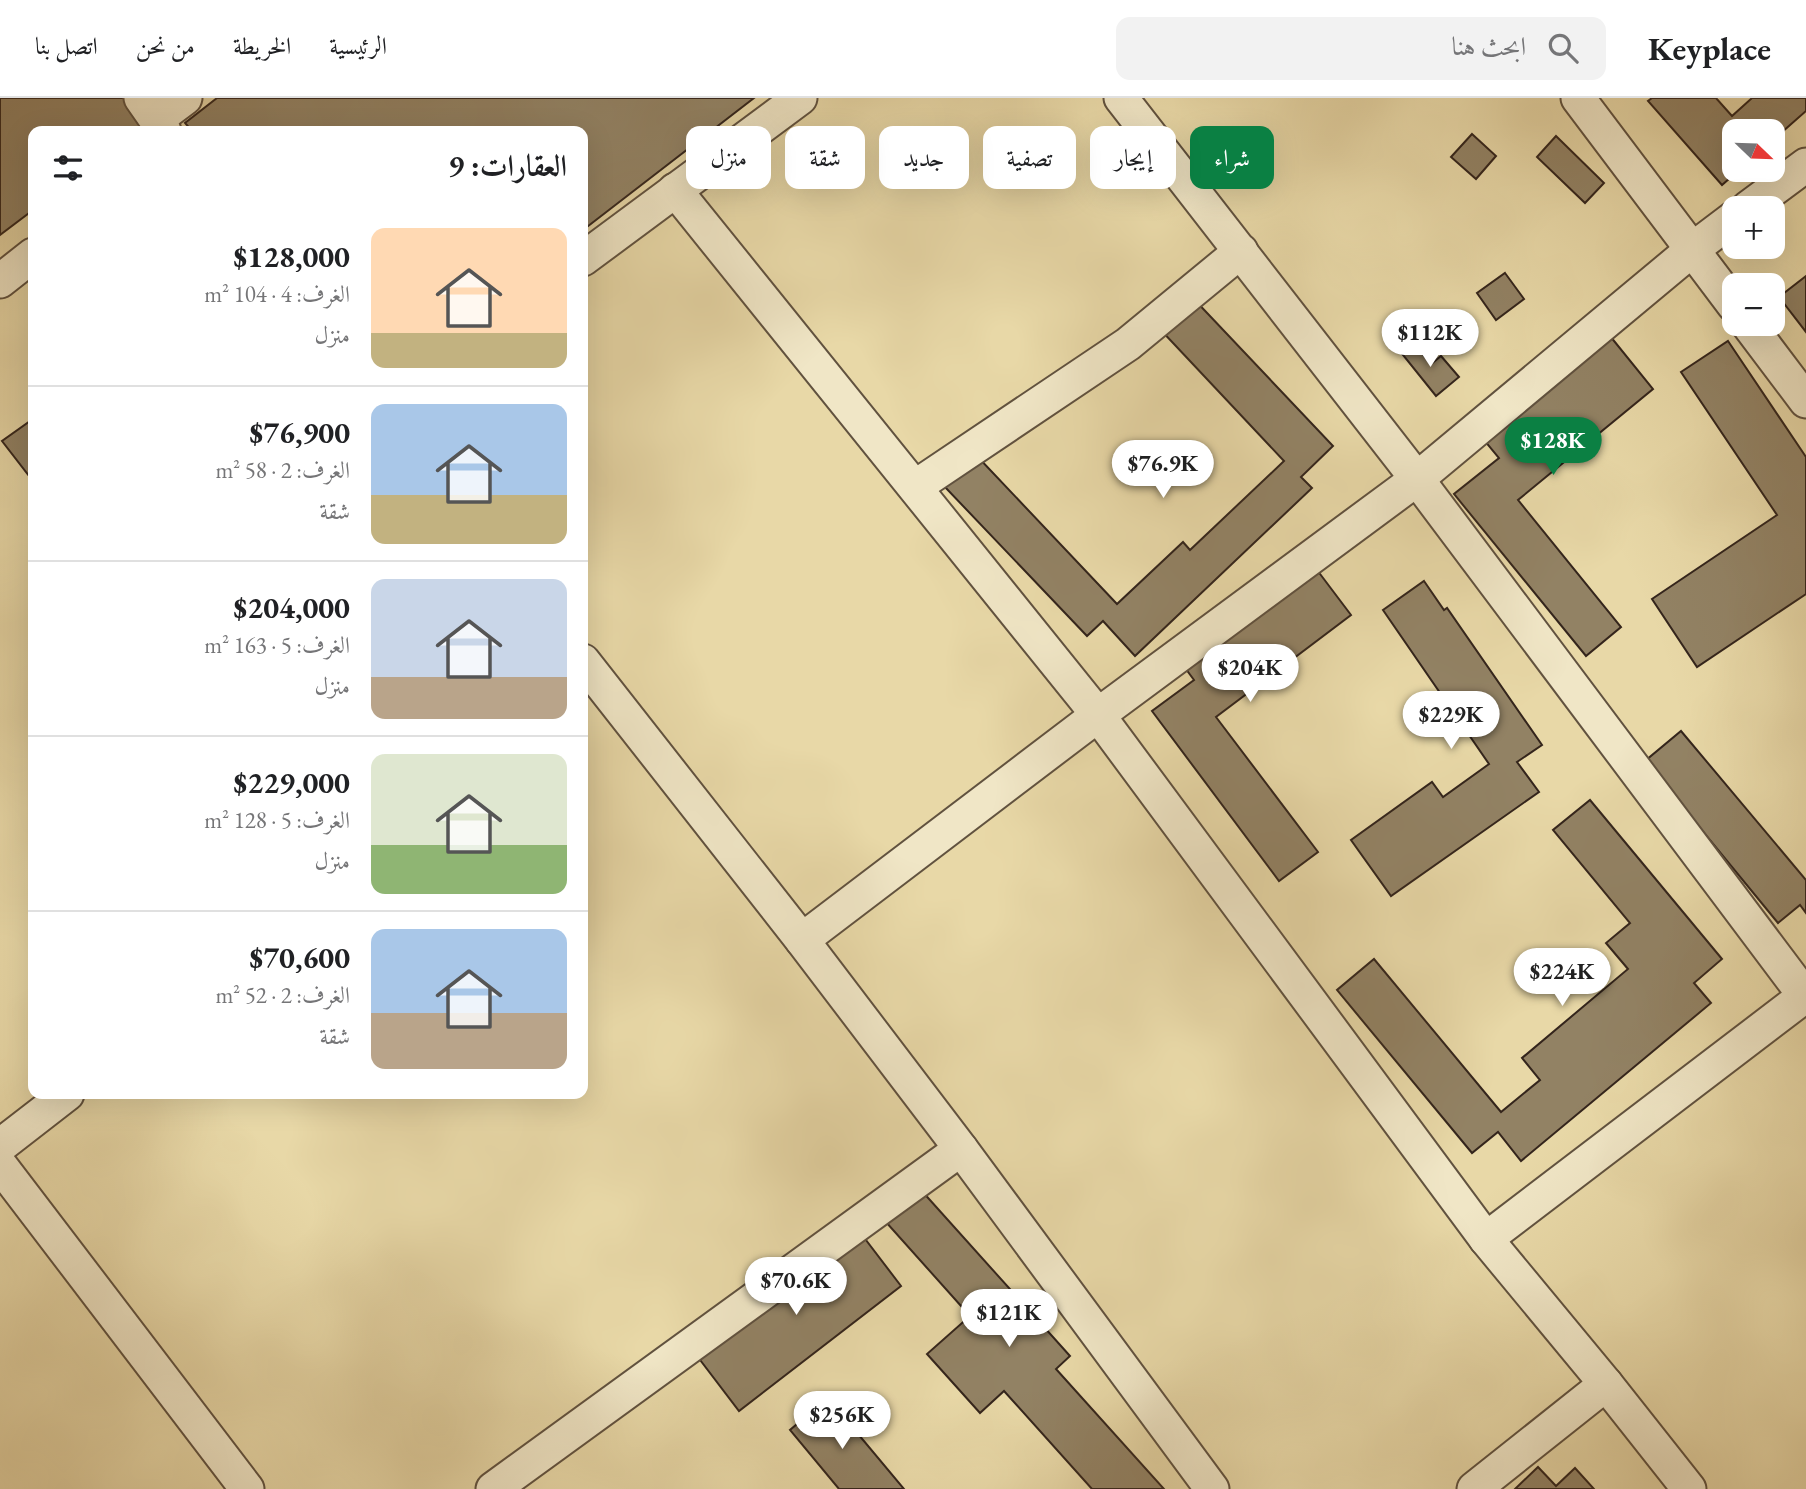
<!DOCTYPE html>
<html lang="ar">
<meta charset="utf-8">
<style>
:root{--surface:#fff;--page:#f2f2f2;--text:#202124;--muted:#757577;--line:#e0e0e0;--accent:#0b8043}
body{margin:0;font-family:"EB Garamond",Amiri,serif;background:var(--page);color:var(--text);direction:rtl;height:100vh;display:flex;flex-direction:column;font-size:26px;white-space:nowrap}
*{box-sizing:border-box;margin:0}
p{font-size:23px;color:var(--muted)}
.icon{flex:none;width:38px;height:38px;fill:none;stroke:currentColor;stroke-width:2;stroke-linecap:round;stroke-linejoin:round}
.map{position:relative;flex:1;overflow:hidden;direction:ltr}
.details{position:absolute;left:28px;top:28px;width:560px;height:973px;display:flex;flex-direction:column;background:var(--surface);border-radius:14px;box-shadow:0 7px 28px #0002;direction:rtl}
.details>*{flex:none}
.guide{position:absolute;left:609px;top:28px;width:665px;height:63px;direction:rtl;display:flex;gap:14px}
.needle{width:46px;rotate:113deg}
.tools{position:absolute;left:1722px;top:21px;display:grid;gap:14px}
.tools a{display:grid;place-items:center;width:63px;height:63px;border-radius:14px;background:var(--surface);box-shadow:0 7px 28px #0002;font-size:35px}
.price{position:absolute;translate:-50% -60px;padding:0 16px;border-radius:24px;background:#fff;color:#222;font-size:23px;line-height:46px;filter:drop-shadow(0 2px 4px #0008)}
.price::after{content:'';position:absolute;left:50%;top:42px;width:21px;height:16px;margin-left:-10px;background:inherit;clip-path:polygon(0 0,100% 0,50% 100%)}
.price.current{background:var(--accent);color:#fff}
ul{padding:0;list-style:none}
li{display:flex;align-items:center;gap:21px;height:175px;padding:0 21px}
li+li{border-top:2px solid var(--line)}
li span{display:grid;place-items:center;flex:none;width:196px;height:140px;border-radius:14px;color:#555}
li>.icon{margin-inline-start:auto}
span .icon{width:84px;height:84px;fill:#fffc;stroke-width:1}
li b{font-size:30px}
h2{display:flex;justify-content:space-between;align-items:center;height:84px;padding:0 21px;font-size:30px}
.pill{padding:0 24px;border-radius:14px;background:var(--surface);box-shadow:0 7px 28px #0002;font-size:24px;line-height:63px}
.pill.current{background:var(--accent);color:#fff}
header{display:flex;align-items:center;gap:42px;box-sizing:border-box;height:98px;padding:0 35px;background:var(--surface);border-bottom:2px solid var(--line)}
header strong{font-size:33px}
nav{display:flex;gap:38px;margin-inline-start:auto;font-size:24px}
.search{width:490px;height:63px;background:var(--page);display:flex;align-items:center;gap:18px;box-sizing:border-box;padding:0 24px;border-radius:14px;color:var(--muted);font-size:26px}
.map>svg:first-child{display:block}
.building{fill:#928264;stroke:#34251c;stroke-width:2}
.lines{fill:none;stroke-linecap:round;stroke-linejoin:round}
.minor-casing{stroke:#61523f;stroke-width:37}
.minor{stroke:#f0e6c6;stroke-width:33}
</style>
<header>
<strong>Keyplace</strong>
<div class="search"><svg class="icon" aria-label="search" viewBox="0 0 24 24"><circle cx="10" cy="10" r="6"/><path d="M15 15l6 6"/></svg>ابحث هنا</div>
<nav><a>الرئيسية</a><a>الخريطة</a><a>من نحن</a><a>اتصل بنا</a></nav>
</header>
<div class="map">
<svg width="1806" height="1391" viewBox="0 0 1806 1391">
<rect width="100%" height="100%" fill="#e8d8a7"/>
<filter id="stains"><feTurbulence type="fractalNoise" baseFrequency=".00286" numOctaves="4"/><feColorMatrix values="0 0 0 0 .2 0 0 0 0 .09 0 0 0 0 .02 0 0 0 .5 -.17"/></filter>
<radialGradient id="worn" r=".72"><stop offset=".6" stop-color="#630" stop-opacity="0"/><stop offset="1" stop-color="#630" stop-opacity=".3"/></radialGradient>
<g class="building">
<polygon points="0,0 130,0 149,24 137,33 33,33 33,112 0,137"/>
<polygon points="217,0 754,0 583,132 583,33 192,33 185,25"/>
<polygon points="1652,0 1716,0 1732,18 1752,0 1806,0 1806,13 1773,42 1773,33 1734,33 1734,72 1739,72 1722,87 1648,3"/>
<polygon points="1472,36 1496,58 1476,81 1451,59"/>
<polygon points="1556,38 1604,85 1585,105 1537,59"/>
<polygon points="1505,175 1524,201 1496,222 1477,195"/>
<polygon points="1806,178 1806,234 1779,199"/>
<polygon points="1191,198 1333,348 1301,379 1312,390 1135,558 1103,523 1087,538 944,388 976,357 1117,506 1183,444 1190,452 1284,363 1158,229"/>
<polygon points="1606,233 1653,291 1518,402 1621,529 1586,558 1454,396 1499,360 1479,336"/>
<polygon points="1412,243 1431,266 1441,258 1459,279 1436,298 1399,252"/>
<polygon points="1728,243 1806,359 1806,496 1697,569 1652,501 1777,417 1681,274"/>
<polygon points="33,321 33,383 2,343"/>
<polygon points="1308,460 1351,517 1216,619 1318,754 1279,783 1152,613 1194,582 1177,559"/>
<polygon points="1424,483 1444,512 1447,510 1542,647 1517,664 1539,694 1391,798 1351,742 1432,684 1443,699 1489,666 1383,512"/>
<polygon points="1681,633 1806,782 1806,815 1800,807 1778,825 1645,663"/>
<polygon points="1590,702 1722,861 1694,885 1711,905 1521,1063 1498,1034 1472,1055 1337,892 1374,861 1501,1014 1540,982 1522,960 1628,871 1606,845 1630,825 1553,732"/>
<polygon points="912,1082 1070,1258 1056,1271 1164,1391 1092,1391 1004,1293 980,1315 927,1256 970,1218 877,1114"/>
<polygon points="853,1125 901,1188 739,1313 691,1250"/>
<polygon points="828,1300 904,1391 839,1391 790,1332"/>
<polygon points="1538,1369 1556,1388 1575,1370 1594,1391 1515,1391"/>
</g>
<g class="lines">
<g class="minor-casing">
<g id="minor">
<polyline points="141,0 164,33"/>
<polyline points="1121,0 1417,381 1805,898"/>
<polyline points="1578,0 1734,207"/>
<polyline points="157,21 185,0"/>
<polyline points="675,92 1098,617 1486,1141 1606,1286 1689,1391"/>
<polyline points="1748,110 1806,67"/>
<polyline points="583,161 800,0"/>
<polyline points="0,183 33,157"/>
<polyline points="1748,226 1806,303"/>
<polyline points="915,389 1128,246 1241,153"/>
<polyline points="583,563 802,842 961,1051 1212,1391"/>
<polyline points="802,842 1098,617 1417,381 1693,151 1734,120"/>
<polyline points="0,1048 67,996"/>
<polyline points="0,1067 247,1391"/>
<polyline points="1486,1141 1806,897"/>
<polyline points="493,1391 961,1051"/>
<polyline points="1474,1391 1606,1286"/>
</g>
</g>
<use href="#minor" class="minor"/>
</g>
<rect width="100%" height="100%" filter="url(#stains)"/>
<rect width="100%" height="100%" fill="url(#worn)"/>
</svg>
<div class="tools">
<a><svg class="needle" viewBox="-14 -14 28 28"><path d="M0-13l5 13h-10z" fill="#e53935"/><path d="M0 13l5-13h-10z" fill="#757577"/></svg></a>
<a>+</a>
<a>−</a>
</div>
<b class="price" style="left:1430px;top:271px">$112K</b>
<b class="price current" style="left:1553px;top:379px">$128K</b>
<b class="price" style="left:1163px;top:402px">$76.9K</b>
<b class="price" style="left:1250px;top:606px">$204K</b>
<b class="price" style="left:1451px;top:653px">$229K</b>
<b class="price" style="left:1562px;top:910px">$224K</b>
<b class="price" style="left:796px;top:1219px">$70.6K</b>
<b class="price" style="left:1009px;top:1251px">$121K</b>
<b class="price" style="left:842px;top:1353px">$256K</b>
<div class="guide">
<a class="pill current">شراء</a>
<a class="pill">إيجار</a>
<a class="pill">تصفية</a>
<a class="pill">جديد</a>
<a class="pill">شقة</a>
<a class="pill">منزل</a>
</div>
<section class="details">
<h2>العقارات: 9<svg class="icon" aria-label="filters" viewBox="0 0 24 24"><path d="M4 7h16M4 17h16"/><circle cx="9" cy="7" r="2"/><circle cx="15" cy="17" r="2"/></svg></h2>
<ul>
<li><span style="background:linear-gradient(#ffd9b3 75%,#c2b280 0)"><svg class="icon" aria-label="home" viewBox="0 0 24 24"><path d="M3 11l9-7 9 7M6 9v11h12V9"/></svg></span><div><b>$128,000</b><p>الغرف: 4 · 104 m²</p><p>منزل</p></div></li>
<li><span style="background:linear-gradient(#a9c7e8 65%,#c2b280 0)"><svg class="icon" aria-label="home" viewBox="0 0 24 24"><path d="M3 11l9-7 9 7M6 9v11h12V9"/></svg></span><div><b>$76,900</b><p>الغرف: 2 · 58 m²</p><p>شقة</p></div></li>
<li><span style="background:linear-gradient(#c9d6e8 70%,#b9a48a 0)"><svg class="icon" aria-label="home" viewBox="0 0 24 24"><path d="M3 11l9-7 9 7M6 9v11h12V9"/></svg></span><div><b>$204,000</b><p>الغرف: 5 · 163 m²</p><p>منزل</p></div></li>
<li><span style="background:linear-gradient(#dfe7d0 65%,#8fb573 0)"><svg class="icon" aria-label="home" viewBox="0 0 24 24"><path d="M3 11l9-7 9 7M6 9v11h12V9"/></svg></span><div><b>$229,000</b><p>الغرف: 5 · 128 m²</p><p>منزل</p></div></li>
<li><span style="background:linear-gradient(#a9c7e8 60%,#b9a48a 0)"><svg class="icon" aria-label="home" viewBox="0 0 24 24"><path d="M3 11l9-7 9 7M6 9v11h12V9"/></svg></span><div><b>$70,600</b><p>الغرف: 2 · 52 m²</p><p>شقة</p></div></li>
</ul>
</section>
</div>
